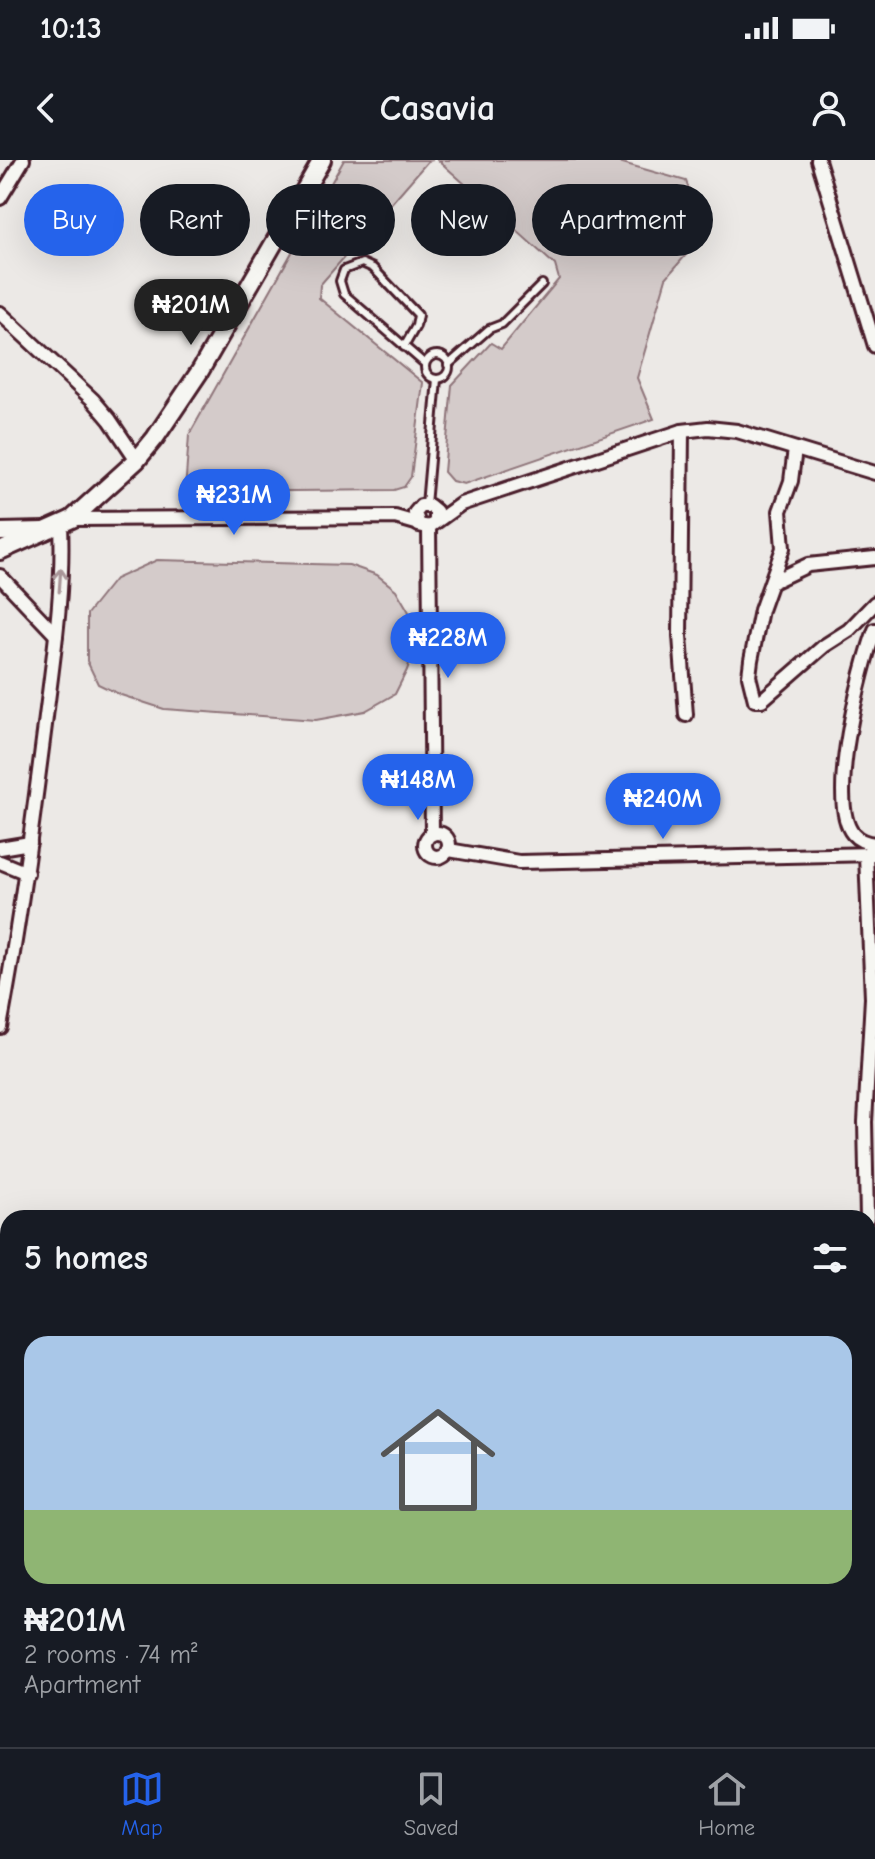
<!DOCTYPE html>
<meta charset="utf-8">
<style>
:root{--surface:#171b24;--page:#242831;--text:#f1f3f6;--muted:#9ea1a6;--line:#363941;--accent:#2563eb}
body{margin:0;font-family:"Comic Neue",sans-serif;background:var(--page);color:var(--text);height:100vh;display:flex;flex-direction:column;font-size:30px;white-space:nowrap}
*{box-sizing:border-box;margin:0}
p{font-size:26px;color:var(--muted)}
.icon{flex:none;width:44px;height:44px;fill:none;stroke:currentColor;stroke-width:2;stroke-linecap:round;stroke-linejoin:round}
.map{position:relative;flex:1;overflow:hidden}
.side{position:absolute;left:0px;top:1050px;width:876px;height:538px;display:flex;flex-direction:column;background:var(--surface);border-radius:24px 24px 0 0;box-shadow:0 8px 32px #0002}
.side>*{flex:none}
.banner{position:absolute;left:24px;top:24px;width:828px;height:72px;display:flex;gap:16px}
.price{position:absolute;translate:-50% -68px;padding:0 18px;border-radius:28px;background:var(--accent);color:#fff;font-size:26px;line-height:52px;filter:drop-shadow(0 2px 4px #0008)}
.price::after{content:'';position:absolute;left:50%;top:48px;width:24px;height:18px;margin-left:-12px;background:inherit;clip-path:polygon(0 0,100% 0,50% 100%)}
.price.active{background:#222;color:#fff}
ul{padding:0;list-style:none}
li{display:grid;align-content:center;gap:16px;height:424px;padding:0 24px}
li span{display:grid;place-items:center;height:248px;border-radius:24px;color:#555}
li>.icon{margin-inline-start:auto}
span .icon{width:144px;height:144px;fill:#fffc;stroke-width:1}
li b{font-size:34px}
h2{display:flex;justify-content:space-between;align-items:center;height:96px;padding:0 24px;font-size:34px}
.pill{padding:0 28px;border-radius:36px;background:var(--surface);box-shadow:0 8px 32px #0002;font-size:28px;line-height:72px}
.pill.active{background:var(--accent);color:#fff}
.status{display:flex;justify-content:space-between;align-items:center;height:56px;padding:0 40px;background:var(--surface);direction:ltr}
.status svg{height:22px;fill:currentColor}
header{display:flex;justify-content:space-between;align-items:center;height:104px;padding:0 24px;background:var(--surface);font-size:36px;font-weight:600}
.tab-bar{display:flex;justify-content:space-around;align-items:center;height:112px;border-top:2px solid var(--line);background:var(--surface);font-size:22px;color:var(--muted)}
.tab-bar a{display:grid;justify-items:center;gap:4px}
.tab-bar .active{color:var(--accent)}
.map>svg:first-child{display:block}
.green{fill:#d4cbca;stroke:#8f757a;stroke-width:2}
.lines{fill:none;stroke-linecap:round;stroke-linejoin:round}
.service-casing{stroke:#4a1f2b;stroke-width:12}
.minor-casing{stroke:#4a1f2b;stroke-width:18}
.tertiary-casing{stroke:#4a1f2b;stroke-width:22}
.service{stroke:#f6f6f2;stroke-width:6}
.minor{stroke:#f6f6f2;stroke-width:12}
.tertiary{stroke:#f6f6f2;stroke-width:16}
.oneway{stroke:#a99598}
</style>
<div class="status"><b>10:13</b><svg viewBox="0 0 49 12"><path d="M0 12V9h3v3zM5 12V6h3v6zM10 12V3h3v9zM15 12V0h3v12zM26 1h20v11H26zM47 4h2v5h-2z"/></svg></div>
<header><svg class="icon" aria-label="back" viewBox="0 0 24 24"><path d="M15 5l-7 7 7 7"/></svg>Casavia<svg class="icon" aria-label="person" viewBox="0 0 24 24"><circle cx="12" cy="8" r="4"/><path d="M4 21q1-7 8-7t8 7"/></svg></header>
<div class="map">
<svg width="875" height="1587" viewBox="0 0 875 1587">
<rect width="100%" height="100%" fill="#ece9e6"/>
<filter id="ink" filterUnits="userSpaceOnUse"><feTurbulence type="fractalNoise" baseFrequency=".0125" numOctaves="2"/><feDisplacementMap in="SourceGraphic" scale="16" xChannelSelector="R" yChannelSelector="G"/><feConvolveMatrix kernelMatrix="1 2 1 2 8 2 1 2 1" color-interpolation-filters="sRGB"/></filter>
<g filter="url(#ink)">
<g class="green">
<polygon points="344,0 433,0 428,1 320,125 319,138 423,223 411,317 404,327 394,330 185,332 189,275"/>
<polygon points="438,0 612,0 686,21 704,74 666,118 637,218 654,259 464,324 452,321 444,312 452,225 491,183 501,189 559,119 555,105"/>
<polygon points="157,400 349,405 377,415 396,430 412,457 414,489 407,510 395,534 365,551 316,560 164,549 121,535 98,524 87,501 87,454 115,419"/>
</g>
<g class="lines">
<g class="service-casing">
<g id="service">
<polyline points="404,187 416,166 418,155 373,108 362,103 344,110 340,121 344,134 425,204"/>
<circle cx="437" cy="207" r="12"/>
<polyline points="448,205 489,169 502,164 542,124"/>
<polyline points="426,345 437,219"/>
</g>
</g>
<g class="minor-casing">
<g id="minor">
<polyline points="818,0 875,186"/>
<polyline points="0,38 23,0"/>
<polyline points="0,153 93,240 110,260 137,300"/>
<polyline points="682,271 680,476 686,555"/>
<polyline points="795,289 791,321 780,351 783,388 761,450 751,500 749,516 755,540 762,540 824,486 849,470 875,443"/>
<polyline points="72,359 395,357 416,363"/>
<polyline points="436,360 436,351 430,346 421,346 415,353 419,365 429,367 461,344 682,271 708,268 737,271 875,313"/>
<polyline points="429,367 432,674"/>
<polyline points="0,416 56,475"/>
<polyline points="772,422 808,405 875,398"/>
<path d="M875,470C861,508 826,642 853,674C858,680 867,683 875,684"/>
<circle cx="437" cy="685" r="12"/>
<polyline points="0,688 30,683"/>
<polyline points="449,690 519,702 875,694"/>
<polyline points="0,702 27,713"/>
<path d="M0,867C19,767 32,667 45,565C53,499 64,432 61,365"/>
<polyline points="867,1058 865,962 872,838 866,695 875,685"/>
<polyline points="868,1152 875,1157"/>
<polyline points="868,1175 872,1522 868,1536"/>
<polyline points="0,1265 8,1254"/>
<polyline points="0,1341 8,1338"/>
<polyline points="0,1359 8,1359"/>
<polyline points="0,1468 8,1475"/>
<polyline points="70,1580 77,1587"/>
<polyline points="160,1580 167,1587"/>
<polyline points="225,1580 226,1587"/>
<polyline points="508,1580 509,1587"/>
<polyline points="394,1587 394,1580"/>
<polyline points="649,1587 649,1580"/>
<polyline points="815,1587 822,1580"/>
</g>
</g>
<g class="tertiary-casing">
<g id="tertiary">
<polyline points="0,372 45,371"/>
<polyline points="0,391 72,359 137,300 155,278 200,211 322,0"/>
</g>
</g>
<use href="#service" class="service"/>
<use href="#minor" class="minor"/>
<use href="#tertiary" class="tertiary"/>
</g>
<defs><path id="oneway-shaft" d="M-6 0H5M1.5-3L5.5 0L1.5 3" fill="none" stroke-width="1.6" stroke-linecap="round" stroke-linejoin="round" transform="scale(2)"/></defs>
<use class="oneway" href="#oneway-shaft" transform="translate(60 420) rotate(-86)"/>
</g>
</svg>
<b class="price active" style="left:191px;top:187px">₦201M</b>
<b class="price" style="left:234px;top:377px">₦231M</b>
<b class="price" style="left:448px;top:520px">₦228M</b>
<b class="price" style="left:418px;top:662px">₦148M</b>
<b class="price" style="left:663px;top:681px">₦240M</b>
<div class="banner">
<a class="pill active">Buy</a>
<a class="pill">Rent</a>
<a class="pill">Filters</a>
<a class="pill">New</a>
<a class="pill">Apartment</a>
</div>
<section class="side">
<h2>5 homes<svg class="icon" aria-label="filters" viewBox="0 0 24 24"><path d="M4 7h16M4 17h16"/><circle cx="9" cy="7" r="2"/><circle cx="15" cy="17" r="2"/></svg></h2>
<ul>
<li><span style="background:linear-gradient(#a9c7e8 70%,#8fb573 0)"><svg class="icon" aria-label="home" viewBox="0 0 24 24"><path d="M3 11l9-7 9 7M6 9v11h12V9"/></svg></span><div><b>₦201M</b><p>2 rooms · 74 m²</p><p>Apartment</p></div></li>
</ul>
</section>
</div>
<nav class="tab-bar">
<a class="active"><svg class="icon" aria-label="map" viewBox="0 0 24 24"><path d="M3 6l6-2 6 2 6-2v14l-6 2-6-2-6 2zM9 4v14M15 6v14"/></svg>Map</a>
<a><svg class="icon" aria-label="saved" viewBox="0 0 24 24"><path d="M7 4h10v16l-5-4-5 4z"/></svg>Saved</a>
<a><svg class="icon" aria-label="home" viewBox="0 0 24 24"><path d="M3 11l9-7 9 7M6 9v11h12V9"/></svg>Home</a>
</nav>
